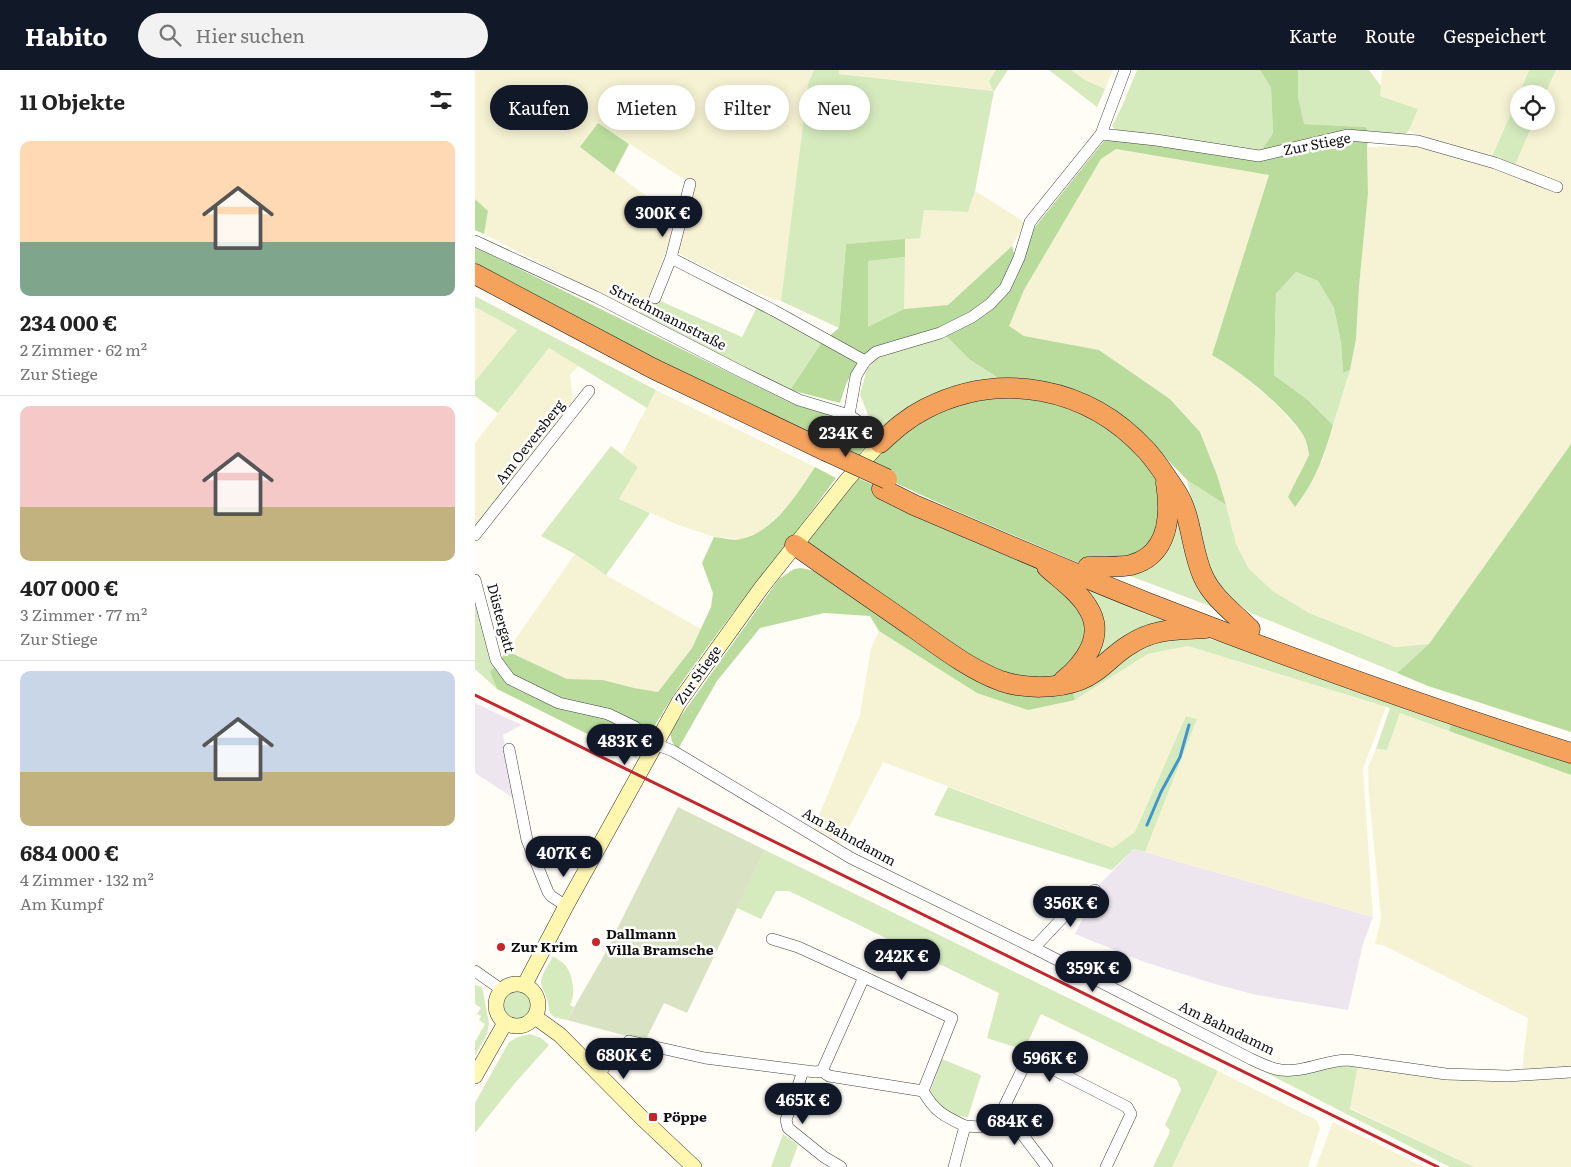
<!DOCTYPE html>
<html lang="de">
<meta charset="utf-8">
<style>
:root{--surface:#fff;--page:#f2f2f2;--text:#222;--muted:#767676;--line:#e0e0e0;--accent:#111827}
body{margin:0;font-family:Literata,serif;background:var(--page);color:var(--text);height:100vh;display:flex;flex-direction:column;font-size:19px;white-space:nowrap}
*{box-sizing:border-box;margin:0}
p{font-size:16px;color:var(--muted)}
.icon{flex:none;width:28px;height:28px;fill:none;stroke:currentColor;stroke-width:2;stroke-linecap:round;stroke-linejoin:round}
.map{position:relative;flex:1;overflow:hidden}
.side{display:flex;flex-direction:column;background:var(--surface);width:475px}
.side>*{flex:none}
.guide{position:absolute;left:15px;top:15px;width:475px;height:45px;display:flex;gap:10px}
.buttons{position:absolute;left:1035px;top:15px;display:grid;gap:10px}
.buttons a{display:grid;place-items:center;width:45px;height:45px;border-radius:50%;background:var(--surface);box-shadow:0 2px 12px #0003;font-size:25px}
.price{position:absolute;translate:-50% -42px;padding:0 11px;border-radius:18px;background:var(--accent);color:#fff;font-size:16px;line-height:32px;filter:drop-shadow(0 1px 2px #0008)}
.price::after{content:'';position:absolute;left:50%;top:30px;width:15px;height:11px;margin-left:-8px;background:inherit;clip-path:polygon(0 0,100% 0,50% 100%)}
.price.active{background:#222;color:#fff}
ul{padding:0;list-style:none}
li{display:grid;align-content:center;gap:10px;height:265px;padding:0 20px}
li+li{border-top:1px solid var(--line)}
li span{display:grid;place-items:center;height:155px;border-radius:10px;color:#555}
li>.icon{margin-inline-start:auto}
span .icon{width:90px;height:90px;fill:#fffc;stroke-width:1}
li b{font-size:21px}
h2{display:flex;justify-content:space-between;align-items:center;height:60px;padding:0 20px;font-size:21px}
.chip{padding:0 18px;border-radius:22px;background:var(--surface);box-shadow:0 2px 12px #0003;font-size:18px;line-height:45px}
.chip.active{background:var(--accent);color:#fff}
header{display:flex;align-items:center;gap:30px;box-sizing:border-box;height:70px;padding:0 25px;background:var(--accent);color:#fff}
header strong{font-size:24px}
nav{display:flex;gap:28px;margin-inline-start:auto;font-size:18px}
.search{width:350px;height:45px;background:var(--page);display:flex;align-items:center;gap:12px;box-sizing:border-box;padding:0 18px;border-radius:28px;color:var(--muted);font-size:19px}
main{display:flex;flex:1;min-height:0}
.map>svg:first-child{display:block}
.industrial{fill:#eee6ef}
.farmland{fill:#f6f3d4}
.green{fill:#d5ebbd}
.forest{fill:#b9dc9c}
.cemetery{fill:#d9e3c4}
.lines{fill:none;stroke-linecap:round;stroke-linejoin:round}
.stream{stroke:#3f96cf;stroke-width:3}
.street-casing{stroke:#444;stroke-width:12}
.secondary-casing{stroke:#333;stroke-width:16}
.highway-casing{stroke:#222;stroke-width:21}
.street{stroke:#fff;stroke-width:11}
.secondary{stroke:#fff6b0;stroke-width:15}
.highway{stroke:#f5a25d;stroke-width:20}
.rail{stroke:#c4262e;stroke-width:3}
.highway-bridge-casing{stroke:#222;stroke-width:21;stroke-linecap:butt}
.highway-bridge{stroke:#f5a25d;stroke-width:20}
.poi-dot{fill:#c4262e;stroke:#fff;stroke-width:2}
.labels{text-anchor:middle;stroke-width:5;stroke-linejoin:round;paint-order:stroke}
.street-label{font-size:14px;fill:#111;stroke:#fff}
.poi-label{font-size:14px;font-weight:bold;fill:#111;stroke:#fff;text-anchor:start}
</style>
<header>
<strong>Habito</strong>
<div class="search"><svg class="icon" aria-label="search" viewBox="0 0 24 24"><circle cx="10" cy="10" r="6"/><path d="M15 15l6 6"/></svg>Hier suchen</div>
<nav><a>Karte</a><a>Route</a><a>Gespeichert</a></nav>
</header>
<main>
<section class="side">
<h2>11 Objekte<svg class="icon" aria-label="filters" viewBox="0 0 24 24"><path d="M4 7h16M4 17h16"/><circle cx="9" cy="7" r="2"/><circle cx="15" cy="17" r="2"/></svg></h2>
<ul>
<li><span style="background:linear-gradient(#ffd9b3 65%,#7fa58c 0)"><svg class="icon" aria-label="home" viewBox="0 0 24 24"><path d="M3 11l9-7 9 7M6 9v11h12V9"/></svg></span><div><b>234 000 €</b><p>2 Zimmer · 62 m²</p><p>Zur Stiege</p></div></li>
<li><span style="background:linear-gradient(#f6c9c9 65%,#c2b280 0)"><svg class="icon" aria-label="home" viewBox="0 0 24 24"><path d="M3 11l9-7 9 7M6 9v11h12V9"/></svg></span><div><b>407 000 €</b><p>3 Zimmer · 77 m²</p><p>Zur Stiege</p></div></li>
<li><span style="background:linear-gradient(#c9d6e8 65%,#c2b280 0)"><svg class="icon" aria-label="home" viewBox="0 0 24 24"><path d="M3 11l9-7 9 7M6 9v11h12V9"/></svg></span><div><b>684 000 €</b><p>4 Zimmer · 132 m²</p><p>Am Kumpf</p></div></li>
</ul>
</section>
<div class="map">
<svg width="1096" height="1097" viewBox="0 0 1096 1097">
<rect width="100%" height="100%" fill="#fffdf5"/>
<g class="industrial">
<polygon points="0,633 47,655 28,665 40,729 0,703"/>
<polygon points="659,779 898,847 888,874 873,940 781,925 740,914 669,892 600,864 623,816"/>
</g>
<g class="farmland">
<polygon points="0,0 339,0 333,14 306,231 287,225 206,185 202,180 219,114 210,110 123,53 106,77 199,147 197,165 174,226 164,244 9,164 13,141 0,129"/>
<polygon points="364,0 521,0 514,11 519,21 363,4"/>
<polygon points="596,0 638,0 630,19 610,10"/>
<polygon points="907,0 1054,0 1017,86 944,67 934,60 943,39 905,26"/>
<polygon points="1081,0 1096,0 1096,374 954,574 920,577 834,543 798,521 774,499 761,474 742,405 725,362 695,329 624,280 549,266 533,256 549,220 626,89 641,79 794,105 737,285 754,294 798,331 829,365 834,385 823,405 847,392 875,300 881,269 884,217 893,123 892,77 941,76 1009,94 1041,108 1082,122 1087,114 1040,95 1059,51 1071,51 1070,24"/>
<polygon points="500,121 550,152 537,176 473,235 429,239 430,169 445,167 448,140 493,142"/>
<polygon points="0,237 42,260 0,311"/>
<polygon points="74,278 104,295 95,305 98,329 96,336 0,455 0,373"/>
<polygon points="181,320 340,397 318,431 288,460 266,469 239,467 201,454 144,429 163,397 147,384"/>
<polygon points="100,484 131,505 226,559 217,578 183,622 159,618 128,610 92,609 32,581"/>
<polygon points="404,561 502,623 600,630 673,584 713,576 911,637 888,699 898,847 670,782 722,649 711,646 660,762 638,778 408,692 365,775 338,760 385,645 396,578"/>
<polygon points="925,643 1096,705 1096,997 1047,1000 1053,948 908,875 900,874 906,848 894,724 893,697 901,679 912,680"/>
<polygon points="883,994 975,1006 1096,1003 1096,1097 999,1097 875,1038"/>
<polygon points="743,1001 841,1050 845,1058 833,1097 697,1097"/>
<polygon points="858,1052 949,1097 841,1097"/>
</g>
<g class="green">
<polygon points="339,0 364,0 364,4 518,21 514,11 521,0 533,0 519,21 500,121 493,142 449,140 445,168 371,174 364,258 306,231 333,14"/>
<polygon points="574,0 596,0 610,10 630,19 622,37"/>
<polygon points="662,0 785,0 796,18 798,63 785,82 641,60 637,56 648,34"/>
<polygon points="823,0 894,0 906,16 905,26 943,39 934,60 930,65 894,63 891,57 828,54 823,27"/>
<polygon points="1054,0 1081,0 1070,24 1044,24"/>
<polygon points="1044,25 1044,51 1059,51 1040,95 1017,86"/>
<polygon points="430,187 429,239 393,258 393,191"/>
<polygon points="821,202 843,211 859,238 866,273 868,303 875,300 858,355 833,330 799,305 801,224"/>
<polygon points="0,226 181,320 172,338 74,278 23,343 0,326 0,311 42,260 0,237"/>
<polygon points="174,226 267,267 282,237 347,272 315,320 164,244"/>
<polygon points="470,265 494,289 526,310 494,313 465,323 409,355 393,345 385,324 392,299 404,285"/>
<polygon points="136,376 163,397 144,429 175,443 131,505 100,484 66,466"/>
<polygon points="712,410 751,435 761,474 774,499 798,521 834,543 920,577 954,574 922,603 776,543 755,528 740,510 729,488 720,443"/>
<polygon points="698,430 751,542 642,501"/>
<polygon points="596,512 713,553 612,598"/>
<polygon points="0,532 15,589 19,597 15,602 22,619 0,599"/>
<polygon points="716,565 748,572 831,603 977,651 974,661 925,643 912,680 901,679 915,638 713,576 673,584 600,630 597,619 670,573"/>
<polygon points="711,646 722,649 670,782 659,779 637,800 459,745 473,717 638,778 660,762"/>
<polygon points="290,780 743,1001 697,1097 678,1097 694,1064 695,1060 690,1055 706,1020 702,1010 566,944 549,980 512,968 524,923 314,821 301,821 286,849 262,838"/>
<path d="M78,886C82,889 88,892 91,896C98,906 101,925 95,935L99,937L92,950C70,946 77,944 71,926C69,919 64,916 67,907C69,900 75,893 78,886Z"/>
<polygon points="0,915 7,917 14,953 12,964 0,986 0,972 10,954 4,950 6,946 2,944 6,938 0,934"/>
<circle cx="42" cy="935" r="15"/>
<polygon points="55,964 66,968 74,975 40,1013 0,1063 0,1033 34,972 43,967"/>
<path d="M467,989L506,1005L493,1047C471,1046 468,1039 454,1024Z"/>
<polygon points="859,993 883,994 875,1039 999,1097 975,1097 778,996 805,1001"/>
<polygon points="308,1064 323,1075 315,1097 296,1097"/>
</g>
<g class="forest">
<path d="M785,0H823V27L829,54L891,57L894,63L892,77L893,123L884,217L881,269L875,300L868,303L866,273L859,238L843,211L821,202L801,224L799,305L833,330L858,355C849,386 840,412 820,437L813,427L834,385C833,378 831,369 827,363C807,335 767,302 737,285L794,105L641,79L626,89L549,220L534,256L549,266L624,280L695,329L725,362L742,405L751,435L712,410L687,384L620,330L587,316L563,312L526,310L494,289L467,262L401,277L380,297L371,314L365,333L315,320L347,272L364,258L371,174L430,169V187L393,191V257L429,239L473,235L537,176L544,200L560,157L629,71L681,67L785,82L798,63L796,18Z"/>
<polygon points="123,53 154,74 139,103 105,77"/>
<polygon points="0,129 13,141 9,164 0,160"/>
<path d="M0,177L318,334C350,343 372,345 395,370L383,385L305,352L0,197Z"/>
<polygon points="496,323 610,335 690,407 683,478 613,497 477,439 384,396 405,373"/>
<polygon points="1096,374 1096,662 953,616 922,603 954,574"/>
<path d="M340,397L361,408C316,470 267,529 222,591C199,622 180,655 161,688L22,619L15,602L32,581L92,609L128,610L159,618L183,622L217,578L236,537L238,523L227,493L239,467C248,468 258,471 266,469C299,462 323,423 340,397Z"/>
<polygon points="376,405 561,487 618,548 599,602 545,616 320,475"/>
<path d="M326,498L344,502L495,602L597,619L600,630L553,640L502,623L404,561L395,546L349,543L285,558L242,611L203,679C197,674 195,668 196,660L304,509L319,499Z"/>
<polygon points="977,651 1096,688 1096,705 974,661"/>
</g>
<polygon class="cemetery" points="203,737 290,780 212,943 189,933 170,971 92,950 128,887"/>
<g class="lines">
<polyline class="stream" points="672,755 686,722 705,687 714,655"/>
<g class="street-casing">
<g id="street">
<polyline points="626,64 681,70 784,86 872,65 943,71 1020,93 1082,117"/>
<polyline points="0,171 121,227 263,300 324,330 374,345 387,354 405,373"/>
<polyline points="196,188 298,240 390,291"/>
<polyline points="180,228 196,188 215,114"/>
<polyline points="374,345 381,306 390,291 401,282 465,263 497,247 515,234 530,218 544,188 555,152 626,64 650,0"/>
<polyline points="0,465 114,321"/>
<path d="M0,510L21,590L35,609L84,633L133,644L160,657L180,674L198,681L376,788L559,878L776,989C785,993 796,999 806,1000C829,1003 851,990 873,990L971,1004L1033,1006L1096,1002"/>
<polyline points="34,679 52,770 73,822 76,826 91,836"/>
<polyline points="297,869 323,877 389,907"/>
<polyline points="559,878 608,826 620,820"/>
<polyline points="0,901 27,920"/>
<polyline points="328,1001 311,1050 313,1058 349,1087 366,1097"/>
<polyline points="347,1001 389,907 477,948 448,1021"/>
<path d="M123,1004L154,971L230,988L340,1002L347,1001L354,1006L448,1021C460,1042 469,1046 490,1056L479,1097"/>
<polyline points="528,1039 572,1097"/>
<polyline points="490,1056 505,1057 519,1051 528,1039 551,992 558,989 652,1037 656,1044 631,1097"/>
</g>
</g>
<g class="secondary-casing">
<g id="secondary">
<circle cx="42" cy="935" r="21"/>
<polyline points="50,914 91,836 204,632 287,517 372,410 405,373"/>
<polyline points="60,947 85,965 168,1049 219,1097"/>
<polyline points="0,1006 30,953"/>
</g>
</g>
<g class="highway-casing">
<g id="highway">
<polyline points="0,204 179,299 351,381"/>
<path d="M405,373C419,360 432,348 450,339C526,300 613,317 671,380C683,393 692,408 702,423C717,447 716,480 728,506C737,527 759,543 775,559"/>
<path d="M407,419L439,435C517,468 594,502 673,533C812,587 953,638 1096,683"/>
<path d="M320,475C359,503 399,530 439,558C466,577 494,599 526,611C549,619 582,619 605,610C624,603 637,585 654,575C679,558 702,560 731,558"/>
<path d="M572,497C586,510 604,522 613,538C631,566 609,594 588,611"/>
<path d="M613,497C626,496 643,498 656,495C694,485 696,445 691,413"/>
</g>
</g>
<use href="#street" class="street"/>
<use href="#secondary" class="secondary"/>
<use href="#highway" class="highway"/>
<polyline class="rail" points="0,625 963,1097"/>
<g class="highway-bridge-casing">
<polyline id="highway-bridge" points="351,381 412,409"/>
</g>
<use href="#highway-bridge" class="highway-bridge"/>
</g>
<g class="poi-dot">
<circle cx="121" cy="872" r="5"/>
<circle cx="26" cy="877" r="5"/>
<rect x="173" y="1042" width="10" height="10" rx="2.5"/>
</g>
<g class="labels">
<g class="street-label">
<text transform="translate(842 74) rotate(-11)" y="5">Zur Stiege</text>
<text transform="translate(193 247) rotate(27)" y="5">Striethmannstraße</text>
<text transform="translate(55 372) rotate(-52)" y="5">Am Oeversberg</text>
<text transform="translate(26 548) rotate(75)" y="5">Düstergatt</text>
<text transform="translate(223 605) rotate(-55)" y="5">Zur Stiege</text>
<text transform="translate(374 767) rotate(29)" y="5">Am Bahndamm</text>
<text transform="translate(752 958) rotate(26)" y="5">Am Bahndamm</text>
</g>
<g class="poi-label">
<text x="131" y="869">Dallmann<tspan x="131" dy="16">Villa Bramsche</tspan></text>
<text x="36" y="882">Zur Krim</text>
<text x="188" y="1052">Pöppe</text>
</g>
</g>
</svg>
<div class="buttons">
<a><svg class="icon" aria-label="locate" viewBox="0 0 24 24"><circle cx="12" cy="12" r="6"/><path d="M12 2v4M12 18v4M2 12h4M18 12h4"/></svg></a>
</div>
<b class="price" style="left:188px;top:168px">300K €</b>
<b class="price active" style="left:371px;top:388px">234K €</b>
<b class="price" style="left:150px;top:696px">483K €</b>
<b class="price" style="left:89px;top:808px">407K €</b>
<b class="price" style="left:596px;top:858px">356K €</b>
<b class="price" style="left:427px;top:911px">242K €</b>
<b class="price" style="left:618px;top:923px">359K €</b>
<b class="price" style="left:149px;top:1010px">680K €</b>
<b class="price" style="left:575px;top:1013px">596K €</b>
<b class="price" style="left:328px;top:1055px">465K €</b>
<b class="price" style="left:540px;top:1076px">684K €</b>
<div class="guide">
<a class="chip active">Kaufen</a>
<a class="chip">Mieten</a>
<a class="chip">Filter</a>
<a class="chip">Neu</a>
</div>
</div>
</main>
